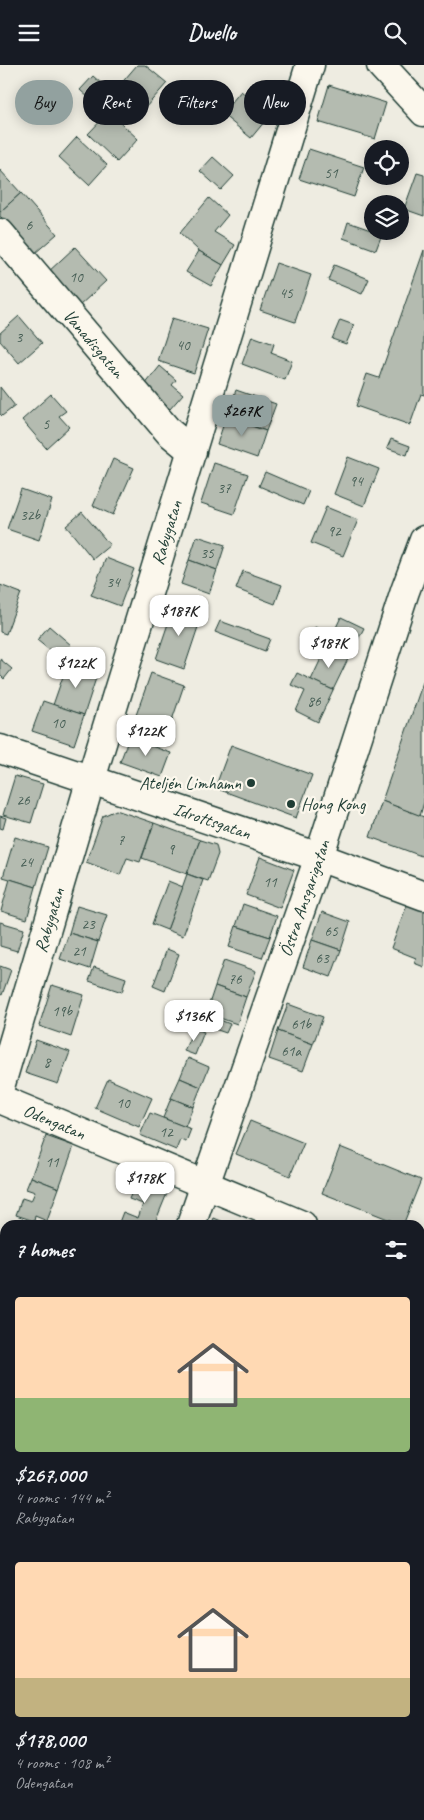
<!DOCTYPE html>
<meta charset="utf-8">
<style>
:root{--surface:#171b24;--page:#20242c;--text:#f1f3f6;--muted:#9ea1a6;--accent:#92a19f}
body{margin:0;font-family:Caveat,sans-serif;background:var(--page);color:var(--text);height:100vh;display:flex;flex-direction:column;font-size:19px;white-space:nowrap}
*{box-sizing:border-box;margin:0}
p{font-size:16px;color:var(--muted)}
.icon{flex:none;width:28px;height:28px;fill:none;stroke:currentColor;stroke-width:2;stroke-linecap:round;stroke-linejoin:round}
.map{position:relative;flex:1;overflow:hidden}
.details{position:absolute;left:0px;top:1155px;width:425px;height:600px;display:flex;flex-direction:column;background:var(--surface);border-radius:15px 15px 0 0;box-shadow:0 2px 12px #0003}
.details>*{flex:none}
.hud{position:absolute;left:15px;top:15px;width:395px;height:45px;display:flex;gap:10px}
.fabs{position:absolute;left:364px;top:75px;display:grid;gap:10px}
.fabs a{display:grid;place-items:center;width:45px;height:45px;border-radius:50%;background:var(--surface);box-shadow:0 2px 12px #0003;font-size:25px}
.price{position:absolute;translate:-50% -42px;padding:0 11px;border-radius:10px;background:#fff;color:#222;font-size:16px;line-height:32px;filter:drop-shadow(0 1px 2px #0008)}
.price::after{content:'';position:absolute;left:50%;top:30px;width:15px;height:11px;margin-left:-8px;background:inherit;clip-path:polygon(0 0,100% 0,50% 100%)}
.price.on{background:var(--accent);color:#111}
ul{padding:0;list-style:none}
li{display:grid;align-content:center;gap:10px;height:265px;padding:0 15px}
li span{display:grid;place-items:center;height:155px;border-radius:5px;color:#555}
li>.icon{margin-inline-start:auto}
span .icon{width:90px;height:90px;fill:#fffc;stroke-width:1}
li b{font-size:21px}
h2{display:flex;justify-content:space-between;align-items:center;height:60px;padding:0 15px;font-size:21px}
.tag{padding:0 18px;border-radius:22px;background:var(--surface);box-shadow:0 2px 12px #0003;font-size:18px;line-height:45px}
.tag.on{background:var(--accent);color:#111}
header{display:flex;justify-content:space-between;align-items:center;height:65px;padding:0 15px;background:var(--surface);font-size:22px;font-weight:700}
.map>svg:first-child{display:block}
.building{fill:#b4bbb0;stroke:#1f3d34}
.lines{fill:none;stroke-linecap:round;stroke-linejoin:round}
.minor-casing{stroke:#1f3d34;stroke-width:31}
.path{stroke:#1f3d34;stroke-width:3;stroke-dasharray:5 4;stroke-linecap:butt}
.minor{stroke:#fbf7ec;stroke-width:28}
.poi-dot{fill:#1f3d34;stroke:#fbf7ec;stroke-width:2}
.labels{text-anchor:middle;stroke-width:4.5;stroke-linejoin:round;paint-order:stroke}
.number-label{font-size:15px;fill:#445c53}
.street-label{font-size:18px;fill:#1f3d34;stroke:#fbf7ec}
.poi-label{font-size:18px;fill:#1f3d34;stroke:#fbf7ec;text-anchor:end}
</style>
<header><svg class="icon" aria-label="menu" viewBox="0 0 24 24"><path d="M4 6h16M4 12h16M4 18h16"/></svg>Dwello<svg class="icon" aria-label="search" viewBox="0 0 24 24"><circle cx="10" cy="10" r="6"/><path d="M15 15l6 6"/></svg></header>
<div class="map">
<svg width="424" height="1755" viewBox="0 0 424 1755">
<rect width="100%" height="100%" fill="#eeece1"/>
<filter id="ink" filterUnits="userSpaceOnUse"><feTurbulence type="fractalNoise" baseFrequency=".02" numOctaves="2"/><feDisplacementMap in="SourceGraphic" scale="10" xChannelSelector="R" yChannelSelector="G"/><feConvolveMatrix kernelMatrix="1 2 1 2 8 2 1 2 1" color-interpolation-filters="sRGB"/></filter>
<g filter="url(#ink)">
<g class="building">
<polygon points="137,0 145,0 167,18 145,43 119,21"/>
<polygon points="93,11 112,28 100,43 80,25"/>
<polygon points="329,20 386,38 375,74 318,57"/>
<polygon points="241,26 270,50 251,73 222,49"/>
<polygon points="109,47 138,74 117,97 88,69"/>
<polygon points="77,72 107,100 89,120 59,92"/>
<polygon points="309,84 364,102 354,132 299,114"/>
<polygon points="213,92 234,111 221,125 200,106"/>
<polygon points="0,105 21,128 0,147"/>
<polygon points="417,108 424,110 424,151 404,144"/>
<polygon points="21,128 57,169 34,189 0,151 0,147"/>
<polygon points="209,133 228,150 214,167 235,180 223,200 199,186 180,168"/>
<polygon points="348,157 382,169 376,185 343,173"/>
<polygon points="75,182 106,216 78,242 47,208"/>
<polygon points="424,185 424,330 421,329 410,360 356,341 367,309 379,313"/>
<polygon points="199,186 223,200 211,221 186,207"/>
<polygon points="276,198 311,210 295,257 260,245"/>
<polygon points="334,200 369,214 362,229 328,215"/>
<polygon points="19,251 42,278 19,298 0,276 0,268"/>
<polygon points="172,253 208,264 194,308 158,296"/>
<polygon points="340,255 354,260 346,279 332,274"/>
<polygon points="252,271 274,279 271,288 292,296 285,315 242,299"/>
<polygon points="160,301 176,315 172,320 183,329 170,344 144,321"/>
<polygon points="0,322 15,341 2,351 0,349"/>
<polygon points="236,325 276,339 266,366 226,352"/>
<polygon points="51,329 66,346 59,351 69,362 46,383 22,355"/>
<polygon points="226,352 266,366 257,393 217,379"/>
<polygon points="391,374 410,381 407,390 387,383"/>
<polygon points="348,392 379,404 364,441 334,429"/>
<polygon points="113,394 134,403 113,450 93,441"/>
<polygon points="214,398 248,409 234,449 201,438"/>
<polygon points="265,407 309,426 303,440 259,421"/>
<polygon points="21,424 52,435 39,475 7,464"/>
<polygon points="326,442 358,455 343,491 311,478"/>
<polygon points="82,447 110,480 93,494 66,461"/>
<polygon points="197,471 225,480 217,505 189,495"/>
<polygon points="106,493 134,504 120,541 91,530"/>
<polygon points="189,495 217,505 209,529 181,519"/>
<polygon points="243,506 282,520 275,539 236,524"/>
<polygon points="0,520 21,528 6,569 0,567"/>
<polygon points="174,541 202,550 184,604 156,594"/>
<polygon points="341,552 364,563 348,594 309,575 315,562 332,571"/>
<polygon points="220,556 270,574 265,586 215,567"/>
<polygon points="49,561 71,580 59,593 37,575"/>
<polygon points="326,583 348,594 333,625 311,615"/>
<polygon points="0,594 12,604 4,614 0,610"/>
<polygon points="68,597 98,607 84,650 53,640"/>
<polygon points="151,608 184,620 169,664 135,653"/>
<polygon points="297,608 333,625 318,657 296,646 305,626 291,620"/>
<polygon points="424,614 424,737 420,751 382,736"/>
<polygon points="43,636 84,650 74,680 32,666"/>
<polygon points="129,673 171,688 162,712 120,697"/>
<polygon points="231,680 312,710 296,753 215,723"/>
<polygon points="15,711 43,719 31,758 3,750"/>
<polygon points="382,736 424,752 424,792 370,772"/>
<polygon points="116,745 154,758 140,797 127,793 120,810 86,797 103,751"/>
<polygon points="0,751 6,753 3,764 0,763"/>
<polygon points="154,758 200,775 187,809 142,793"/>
<polygon points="15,772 48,782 36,822 3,812"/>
<polygon points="200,775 216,780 218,789 208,816 187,809"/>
<polygon points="260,792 294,805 280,843 246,830"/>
<polygon points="187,809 203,815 183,871 167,865"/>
<polygon points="10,814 36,822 27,854 1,846"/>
<polygon points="168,816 183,822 167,865 152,859"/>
<polygon points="409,834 424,839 424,902 414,898 416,893 391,883"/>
<polygon points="243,839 277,851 270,872 236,861"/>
<polygon points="77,841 107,850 98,877 69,868"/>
<polygon points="322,847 350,857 341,885 312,875"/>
<polygon points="0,857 24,864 17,886 0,881"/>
<polygon points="236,861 270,872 262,893 229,882"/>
<polygon points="69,868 98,877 90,904 60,894"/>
<polygon points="312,875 341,885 331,912 303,902"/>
<polygon points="167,884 179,889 165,926 153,921"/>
<polygon points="224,895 256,906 246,932 215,921"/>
<polygon points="0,901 11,905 2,930 0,929"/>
<polygon points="94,902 126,913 122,927 89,916"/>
<polygon points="52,920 84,930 71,972 39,961"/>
<polygon points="215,921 246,932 237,959 206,948"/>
<polygon points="288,939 323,952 313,979 278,966"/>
<polygon points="207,950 230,959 226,968 203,960"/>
<polygon points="194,963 204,967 195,990 184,986"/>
<polygon points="278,966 313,979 303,1006 269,994"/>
<polygon points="36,975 70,987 58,1019 25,1008"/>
<polygon points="188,993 209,1002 201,1022 180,1013"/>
<polygon points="180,1013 201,1022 193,1042 171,1033"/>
<polygon points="108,1014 152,1033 139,1062 95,1043"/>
<polygon points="171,1033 193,1042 185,1062 163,1053"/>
<polygon points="150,1048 191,1064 186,1077 180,1075 176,1085 140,1070"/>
<polygon points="250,1056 304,1078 290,1111 236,1089"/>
<polygon points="46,1071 74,1081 59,1123 31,1112"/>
<polygon points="340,1082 421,1115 403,1160 322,1128"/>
<polygon points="31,1112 59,1123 47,1156 35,1151 34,1156 16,1150 22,1133 31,1136 35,1127 26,1124"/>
<polygon points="138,1113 168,1126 154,1160 118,1160 123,1147 138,1153 143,1139 129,1134"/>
<polygon points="214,1153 231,1160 211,1160"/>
<polygon points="5,1175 5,1196 0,1194"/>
<polygon points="0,1194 5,1196 5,1231 0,1230"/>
<polygon points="420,1237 424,1238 424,1277 420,1275"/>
<polygon points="1,1285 5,1295 5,1316 0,1318"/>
<polygon points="5,1316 5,1348 0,1350 0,1318"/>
<polygon points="424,1316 424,1344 420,1343 420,1326"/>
<polygon points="420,1353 424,1354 424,1362 420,1372"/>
<polygon points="0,1358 5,1359 5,1373 0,1371"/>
<polygon points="0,1437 5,1438 5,1462 0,1461"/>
<polygon points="424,1479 424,1513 420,1511 420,1489"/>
<polygon points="420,1511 424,1513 424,1549 420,1547"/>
<polygon points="5,1539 5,1559 0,1557"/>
<polygon points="420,1547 424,1549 424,1604 420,1603"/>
<polygon points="0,1576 5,1577 5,1613 0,1627"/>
<polygon points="420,1673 424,1675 424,1716 420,1715"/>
<polygon points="0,1744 5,1746 5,1750 18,1750 26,1753 26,1755 0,1755"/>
<polygon points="192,1750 222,1750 220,1755 204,1755"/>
</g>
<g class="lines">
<g class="minor-casing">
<g id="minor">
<polyline points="381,0 424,47"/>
<path id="s1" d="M0,168L169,367L192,386"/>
<path id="s2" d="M0,684L319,792L424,831"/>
<path id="s3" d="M0,1022L91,714L310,0"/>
<path id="s4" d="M0,1034L302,1160"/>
<path id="s5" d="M191,1160L319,792L405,526L424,475"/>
<polyline points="420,1208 424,1209"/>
<polyline points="420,1412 424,1402"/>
<polyline points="0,1496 5,1497"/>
<polyline points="420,1636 424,1637"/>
<polyline points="0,1709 5,1695"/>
<polyline points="277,1755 280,1750"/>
</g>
</g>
<polyline class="path" points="420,1344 424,1346"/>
<use href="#minor" class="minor"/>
</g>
</g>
<g class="poi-dot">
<circle cx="251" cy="718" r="5"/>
<circle cx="291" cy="739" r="5"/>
</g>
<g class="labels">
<g class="number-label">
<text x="331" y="113">51</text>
<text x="29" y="165">6</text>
<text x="76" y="217">10</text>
<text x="286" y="233">45</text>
<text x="19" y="277">3</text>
<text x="183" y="285">40</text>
<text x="46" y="364">5</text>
<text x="356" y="421">94</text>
<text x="224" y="428">37</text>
<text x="30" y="455">32b</text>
<text x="334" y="471">92</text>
<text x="207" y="493">35</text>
<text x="113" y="522">34</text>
<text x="314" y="641">86</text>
<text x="58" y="663">10</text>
<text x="23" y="740">26</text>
<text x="121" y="780">7</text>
<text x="171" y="789">9</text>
<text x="26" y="802">24</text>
<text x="270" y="822">11</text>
<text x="88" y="864">23</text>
<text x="331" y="871">65</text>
<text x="79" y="891">21</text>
<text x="322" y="898">63</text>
<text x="235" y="919">76</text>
<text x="62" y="951">19b</text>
<text x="301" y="964">61b</text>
<text x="291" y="991">61a</text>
<text x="47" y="1002">8</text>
<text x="123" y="1043">10</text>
<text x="166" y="1072">12</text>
<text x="52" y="1102">11</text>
</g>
<g class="street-label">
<text dy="6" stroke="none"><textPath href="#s1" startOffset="145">Vanadisgatan</textPath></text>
<text dy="6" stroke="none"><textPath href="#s3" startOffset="579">Rabygatan</textPath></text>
<text dy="6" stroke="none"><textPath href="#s2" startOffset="224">Idrottsgatan</textPath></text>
<text dy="6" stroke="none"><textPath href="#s5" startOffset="346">Östra Ansgarigatan</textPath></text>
<text dy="6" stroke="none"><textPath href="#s3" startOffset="174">Rabygatan</textPath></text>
<text dy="6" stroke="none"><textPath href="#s4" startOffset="59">Odengatan</textPath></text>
</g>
<g class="poi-label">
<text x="241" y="724">Ateljén Limhamn</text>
<text x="301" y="745" text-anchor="start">Hong Kong</text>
</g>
</g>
</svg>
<div class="fabs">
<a><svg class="icon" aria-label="locate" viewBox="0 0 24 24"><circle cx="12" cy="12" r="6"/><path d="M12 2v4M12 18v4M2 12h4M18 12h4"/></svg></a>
<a><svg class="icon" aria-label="layers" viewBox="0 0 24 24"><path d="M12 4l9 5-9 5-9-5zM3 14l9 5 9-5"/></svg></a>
</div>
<b class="price on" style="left:242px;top:372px">$267K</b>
<b class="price" style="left:179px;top:572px">$187K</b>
<b class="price" style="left:329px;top:604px">$187K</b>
<b class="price" style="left:76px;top:624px">$122K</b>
<b class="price" style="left:146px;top:692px">$122K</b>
<b class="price" style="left:194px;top:977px">$136K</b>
<b class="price" style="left:145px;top:1139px">$178K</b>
<div class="hud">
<a class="tag on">Buy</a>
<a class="tag">Rent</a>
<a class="tag">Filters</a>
<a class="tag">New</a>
</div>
<section class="details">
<h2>7 homes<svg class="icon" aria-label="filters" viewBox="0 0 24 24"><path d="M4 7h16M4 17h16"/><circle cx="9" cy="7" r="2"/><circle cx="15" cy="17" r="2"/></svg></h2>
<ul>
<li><span style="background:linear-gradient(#ffd9b3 65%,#8fb573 0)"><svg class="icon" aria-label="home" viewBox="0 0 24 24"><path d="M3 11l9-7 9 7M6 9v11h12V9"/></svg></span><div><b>$267,000</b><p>4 rooms · 144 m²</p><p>Rabygatan</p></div></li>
<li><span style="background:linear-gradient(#ffd9b3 75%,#c2b280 0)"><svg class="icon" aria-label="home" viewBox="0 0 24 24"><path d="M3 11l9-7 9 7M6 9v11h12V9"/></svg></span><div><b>$178,000</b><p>4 rooms · 108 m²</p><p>Odengatan</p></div></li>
</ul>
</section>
</div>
